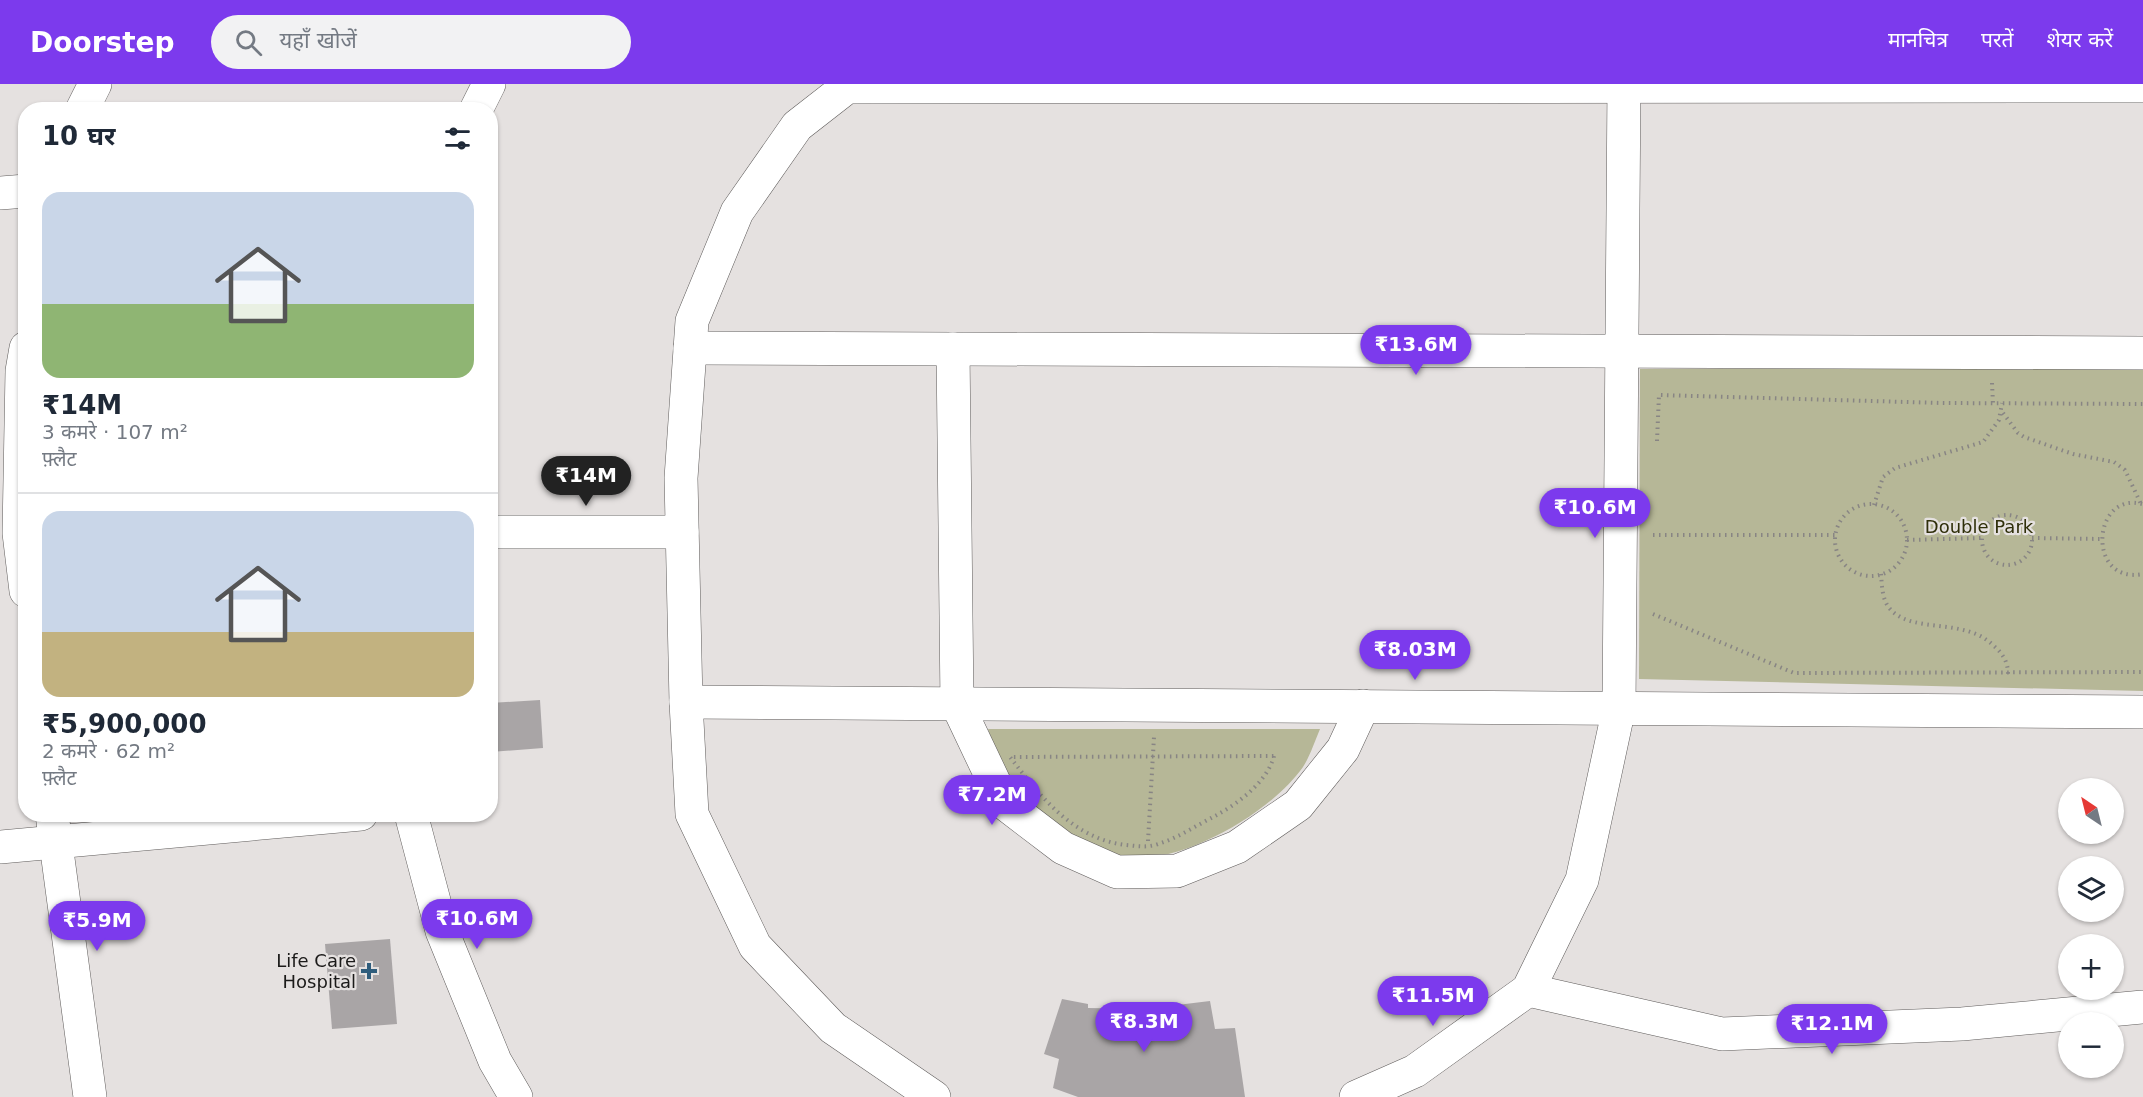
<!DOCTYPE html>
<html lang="hi">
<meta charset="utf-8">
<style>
:root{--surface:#fff;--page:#f2f2f3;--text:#1f2937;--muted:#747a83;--line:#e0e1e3;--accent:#7c3aed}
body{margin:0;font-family:"DejaVu Sans","Noto Sans Devanagari",sans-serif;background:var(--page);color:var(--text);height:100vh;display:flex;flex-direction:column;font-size:22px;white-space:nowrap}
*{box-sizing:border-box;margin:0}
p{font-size:20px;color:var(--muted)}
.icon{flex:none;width:33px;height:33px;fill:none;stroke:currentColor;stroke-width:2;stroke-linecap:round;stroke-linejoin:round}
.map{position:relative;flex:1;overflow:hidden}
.sheet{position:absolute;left:18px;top:18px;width:480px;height:720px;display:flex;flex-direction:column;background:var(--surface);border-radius:24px;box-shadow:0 2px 4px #0004}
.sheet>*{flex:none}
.needle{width:39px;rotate:325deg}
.fabs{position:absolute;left:2058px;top:694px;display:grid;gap:12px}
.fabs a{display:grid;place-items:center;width:66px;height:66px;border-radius:50%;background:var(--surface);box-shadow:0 2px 4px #0004;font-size:30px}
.price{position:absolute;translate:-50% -51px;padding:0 14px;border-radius:21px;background:var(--accent);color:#fff;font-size:20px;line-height:39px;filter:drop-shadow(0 2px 3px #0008)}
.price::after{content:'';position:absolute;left:50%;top:36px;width:18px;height:14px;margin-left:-9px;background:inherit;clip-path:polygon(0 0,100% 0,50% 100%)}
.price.on{background:#222;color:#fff}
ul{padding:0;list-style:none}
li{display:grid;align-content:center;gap:12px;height:318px;padding:0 24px}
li+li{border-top:2px solid var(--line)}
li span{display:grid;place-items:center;height:186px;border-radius:18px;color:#555}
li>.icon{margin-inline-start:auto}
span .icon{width:108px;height:108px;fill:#fffc;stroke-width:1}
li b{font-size:26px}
h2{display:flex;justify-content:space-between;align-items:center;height:72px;padding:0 24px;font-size:26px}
header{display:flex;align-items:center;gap:36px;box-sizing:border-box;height:84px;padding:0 30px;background:var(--accent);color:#fff}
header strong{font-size:28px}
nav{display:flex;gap:33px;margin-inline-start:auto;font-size:21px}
.search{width:420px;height:54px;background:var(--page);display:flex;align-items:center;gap:15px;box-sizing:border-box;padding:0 21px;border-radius:33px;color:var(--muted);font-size:22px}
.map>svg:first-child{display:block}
.green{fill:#b6b797}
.building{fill:#a9a5a6}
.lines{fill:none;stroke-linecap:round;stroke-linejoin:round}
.street-casing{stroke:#5f5c5b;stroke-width:34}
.path{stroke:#888584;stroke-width:4;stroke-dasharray:1.5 4.5;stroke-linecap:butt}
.street{stroke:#fff;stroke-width:33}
.poi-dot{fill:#2f5d7c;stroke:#e5e1e0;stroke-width:2}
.labels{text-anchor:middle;stroke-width:4.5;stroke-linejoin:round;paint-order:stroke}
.park-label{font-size:18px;fill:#2f2f0a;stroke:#e5e1e0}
.poi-label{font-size:18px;fill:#1b1a19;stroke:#e5e1e0;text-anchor:end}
</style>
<header>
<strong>Doorstep</strong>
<div class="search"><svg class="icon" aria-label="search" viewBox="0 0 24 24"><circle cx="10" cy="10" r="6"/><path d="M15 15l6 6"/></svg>यहाँ खोजें</div>
<nav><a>मानचित्र</a><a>परतें</a><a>शेयर करें</a></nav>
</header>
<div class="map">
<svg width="2143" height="1013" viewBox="0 0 2143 1013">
<rect width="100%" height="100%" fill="#e5e1e0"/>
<g class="green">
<polygon points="2143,283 2143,607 1639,595 1640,285"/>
<path d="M988,645H1320C1315,657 1310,672 1303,683C1269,731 1173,787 1113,772C1091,766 1073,751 1055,737C1043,729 1028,721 1018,710C1001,692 995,668 988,645Z"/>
</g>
<g class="building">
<polygon points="540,616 543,664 490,668 490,619"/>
<polygon points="390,855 397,940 332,945 325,860"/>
<polygon points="1062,915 1088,920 1088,924 1144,925 1210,917 1215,945 1235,944 1245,1013 1078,1013 1053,1004 1059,975 1044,970"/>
</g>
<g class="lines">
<g class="street-casing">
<g id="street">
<polyline points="82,26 95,0"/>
<polyline points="476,26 489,0"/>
<polyline points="0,109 26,107"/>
<polyline points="26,264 22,287 19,449 26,507"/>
<polyline points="690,264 2143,269"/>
<polyline points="953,265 957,620 1004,719 1063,764 1117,788 1177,787 1237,763 1298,721 1343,665 1363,622"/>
<polyline points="490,448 682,448"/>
<polyline points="686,618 2143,628"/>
<polyline points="52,730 90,1013"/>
<polyline points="411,730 442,847 495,977 516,1013"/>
<polyline points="0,763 361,730"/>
<polyline points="1528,906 1722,950 1962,940 2143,923"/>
<polyline points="934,1013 833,944 755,862 692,730 686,618 681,394 692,237 737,128 797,42 847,3 2143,2"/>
<polyline points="1356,1013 1415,987 1528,906 1582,796 1619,624 1624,0"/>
</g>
</g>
<g class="path">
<polyline points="1992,299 1993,319"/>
<polyline points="2003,329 2018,349 2024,353 2073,370 2114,378 2125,386 2141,420"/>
<polyline points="1657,357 1659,311 1942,319 2143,320"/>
<path d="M2142,420C2092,407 2086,501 2143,490"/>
<circle cx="1871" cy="456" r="36"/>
<polyline points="1874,421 1883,393 1895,384 1983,358 1999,336 2002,319"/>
<circle cx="2007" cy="456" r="25"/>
<polyline points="1653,451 1836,451"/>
<polyline points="2032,454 2101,455"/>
<polyline points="1907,456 1982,454"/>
<path d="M1881,490C1882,502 1882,517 1891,526C1914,550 1965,533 1994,562C2003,570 2008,578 2008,590"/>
<polyline points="1653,530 1794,589 2143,588"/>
<path d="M1274,672C1267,698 1239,719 1215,732C1197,741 1178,754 1158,760C1147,764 1137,762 1126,761C1073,755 1040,712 1010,673Z"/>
<polyline points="1148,757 1154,653"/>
</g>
<use href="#street" class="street"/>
</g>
<path class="poi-dot" d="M366 878h6v6h6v6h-6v6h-6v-6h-6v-6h6z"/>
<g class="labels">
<g class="park-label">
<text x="1979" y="449">Double Park</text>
</g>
<g class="poi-label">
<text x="356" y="883">Life Care<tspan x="356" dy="21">Hospital</tspan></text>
</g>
</g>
</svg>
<div class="fabs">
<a><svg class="needle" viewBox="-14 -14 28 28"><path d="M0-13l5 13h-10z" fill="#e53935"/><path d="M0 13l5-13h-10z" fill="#747a83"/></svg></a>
<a><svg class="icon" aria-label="layers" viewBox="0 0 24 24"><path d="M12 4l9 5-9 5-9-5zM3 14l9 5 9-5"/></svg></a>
<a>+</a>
<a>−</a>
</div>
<b class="price" style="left:1416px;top:292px">₹13.6M</b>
<b class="price on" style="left:586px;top:423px">₹14M</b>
<b class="price" style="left:1595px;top:455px">₹10.6M</b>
<b class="price" style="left:1415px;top:597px">₹8.03M</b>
<b class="price" style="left:992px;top:742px">₹7.2M</b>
<b class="price" style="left:477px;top:866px">₹10.6M</b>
<b class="price" style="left:97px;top:868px">₹5.9M</b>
<b class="price" style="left:1433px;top:943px">₹11.5M</b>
<b class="price" style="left:1144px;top:969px">₹8.3M</b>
<b class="price" style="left:1832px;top:971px">₹12.1M</b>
<section class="sheet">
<h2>10 घर<svg class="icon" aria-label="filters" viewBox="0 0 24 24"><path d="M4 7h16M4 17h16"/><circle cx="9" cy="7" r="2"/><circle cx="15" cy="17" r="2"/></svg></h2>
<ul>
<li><span style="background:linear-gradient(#c9d6e8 60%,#8fb573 0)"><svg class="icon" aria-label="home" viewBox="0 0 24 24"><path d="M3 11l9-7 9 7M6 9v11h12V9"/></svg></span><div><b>₹14M</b><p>3 कमरे · 107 m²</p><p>फ़्लैट</p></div></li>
<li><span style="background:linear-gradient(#c9d6e8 65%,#c2b280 0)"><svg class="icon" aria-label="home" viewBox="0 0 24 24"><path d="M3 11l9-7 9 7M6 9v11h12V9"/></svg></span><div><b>₹5,900,000</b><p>2 कमरे · 62 m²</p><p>फ़्लैट</p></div></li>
</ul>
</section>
</div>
